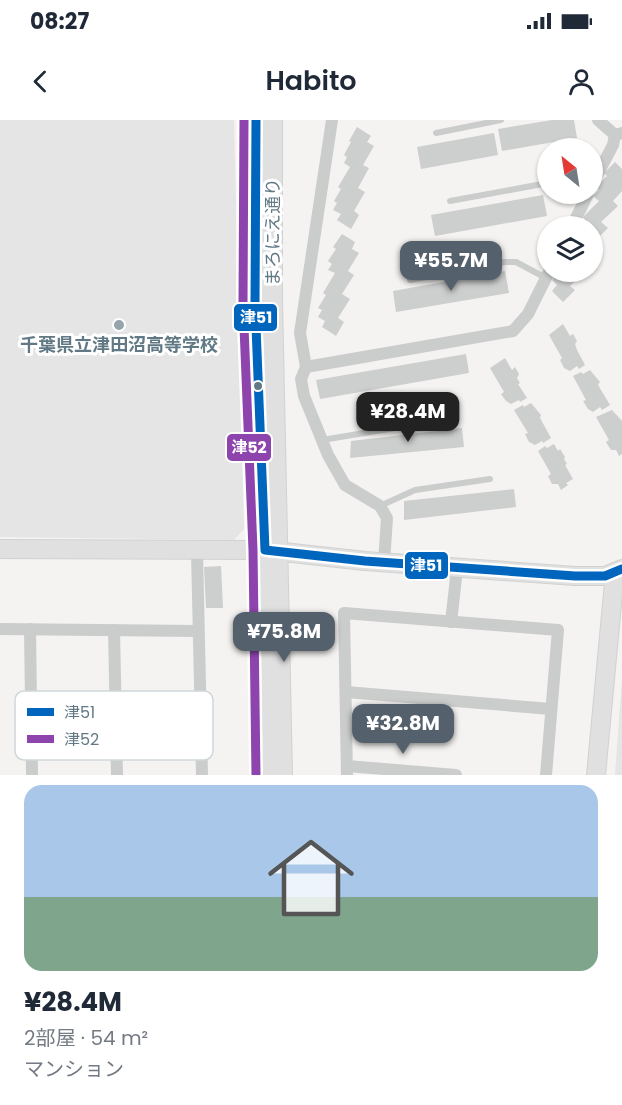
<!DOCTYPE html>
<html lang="ja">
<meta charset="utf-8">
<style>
:root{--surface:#fff;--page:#f6f6f7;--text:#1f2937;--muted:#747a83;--accent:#54606b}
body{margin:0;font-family:Poppins,"Noto Sans JP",sans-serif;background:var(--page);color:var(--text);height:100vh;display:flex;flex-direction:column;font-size:22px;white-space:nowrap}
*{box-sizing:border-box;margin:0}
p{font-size:20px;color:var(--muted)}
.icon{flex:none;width:33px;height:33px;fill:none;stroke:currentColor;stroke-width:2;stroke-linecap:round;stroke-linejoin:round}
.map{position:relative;height:655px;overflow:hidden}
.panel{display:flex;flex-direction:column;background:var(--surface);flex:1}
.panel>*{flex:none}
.needle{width:39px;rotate:330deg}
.tools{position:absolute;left:537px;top:18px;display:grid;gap:12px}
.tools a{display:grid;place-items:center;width:66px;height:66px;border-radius:50%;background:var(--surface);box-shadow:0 2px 4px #0004;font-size:30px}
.price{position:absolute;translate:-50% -51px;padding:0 14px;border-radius:12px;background:var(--accent);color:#fff;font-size:20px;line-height:39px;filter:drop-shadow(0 2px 3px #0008)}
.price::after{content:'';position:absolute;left:50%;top:36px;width:18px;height:14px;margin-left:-9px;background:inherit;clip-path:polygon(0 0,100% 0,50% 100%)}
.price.on{background:#222;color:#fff}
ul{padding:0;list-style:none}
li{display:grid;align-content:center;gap:12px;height:318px;padding:0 24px}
li span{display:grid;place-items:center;height:186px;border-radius:18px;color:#555}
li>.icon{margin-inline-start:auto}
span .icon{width:108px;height:108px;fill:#fffc;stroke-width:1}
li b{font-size:26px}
.status{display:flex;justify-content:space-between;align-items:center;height:42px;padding:0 30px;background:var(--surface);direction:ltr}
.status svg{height:16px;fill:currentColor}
header{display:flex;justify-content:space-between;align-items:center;height:78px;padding:0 24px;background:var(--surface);font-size:27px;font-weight:600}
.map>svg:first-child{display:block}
.built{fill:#e4e5e4}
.building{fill:#cdcece}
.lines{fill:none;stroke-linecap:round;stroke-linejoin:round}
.secondary-casing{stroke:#d0d1d1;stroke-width:20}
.lane{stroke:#cbcccc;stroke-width:6}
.street{stroke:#cbcccc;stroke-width:12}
.secondary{stroke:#e0e0e0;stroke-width:18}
.bus-1-casing{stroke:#fff;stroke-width:14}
.bus-2-casing{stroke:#fff;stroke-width:14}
.bus-1{stroke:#0065bd;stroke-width:9}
.bus-2{stroke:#8e44ad;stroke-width:9}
.poi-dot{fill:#94a4aa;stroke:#fff;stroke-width:2}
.bus-dot{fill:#617984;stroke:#fff;stroke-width:2}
.labels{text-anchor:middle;stroke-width:6;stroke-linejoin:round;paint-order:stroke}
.street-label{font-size:18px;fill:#617984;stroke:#fff}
.poi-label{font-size:18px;font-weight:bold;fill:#617984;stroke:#fff}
.key{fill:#fff;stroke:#d0d7da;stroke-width:1.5}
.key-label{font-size:16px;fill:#617984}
.line-badge{stroke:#fff;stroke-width:2}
.badge-label{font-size:16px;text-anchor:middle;font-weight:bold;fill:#fff}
</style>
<div class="status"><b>08:27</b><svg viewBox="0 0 49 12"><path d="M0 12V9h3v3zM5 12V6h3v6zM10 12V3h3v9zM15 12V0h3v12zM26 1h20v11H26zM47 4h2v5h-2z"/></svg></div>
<header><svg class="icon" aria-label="back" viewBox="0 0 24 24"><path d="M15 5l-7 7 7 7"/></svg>Habito<svg class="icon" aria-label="person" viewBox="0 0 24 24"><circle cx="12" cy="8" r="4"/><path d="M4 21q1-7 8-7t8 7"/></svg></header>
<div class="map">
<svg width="622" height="655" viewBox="0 0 622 655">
<rect width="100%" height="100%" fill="#f4f3f1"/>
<g class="built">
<polygon points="0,0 234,0 244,409 234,420 0,417"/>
<polygon points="622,559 622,655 615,655"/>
</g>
<g class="building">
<polygon points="552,0 574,0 577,18 502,31 498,9"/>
<polygon points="357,7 371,16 367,22 374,26 363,45 369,48 358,68 365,72 354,91 359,95 351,109 337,100 341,94 333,90 337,83 334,81 341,69 338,67 350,47 344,43 347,37 344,35 351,22 349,21"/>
<polygon points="494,13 498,35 421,49 417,27"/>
<polygon points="615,42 622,49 622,71 613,81 618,86 601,102 608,108 592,124 592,106 578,106 585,100 583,97 599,81 593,76 599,70 596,67 607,56 604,53"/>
<polygon points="543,75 547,96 435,116 431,95"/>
<polygon points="342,114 355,122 352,129 359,133 348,151 354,155 342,174 350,179 338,198 344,202 336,216 322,207 325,201 318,197 322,190 318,188 326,175 323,173 335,153 328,150 332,144 328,141 336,129 333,127"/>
<polygon points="505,151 509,173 396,192 393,171"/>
<polygon points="554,152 584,152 570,166 575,170 563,182 552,171 557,165 552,160 557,154"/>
<polygon points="563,204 570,216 573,214 577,221 575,224 577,230 585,245 579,249 577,246 570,251 564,248 560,240 562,238 549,215"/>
<polygon points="466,234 469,253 320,279 316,260"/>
<polygon points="505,238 512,250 515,247 519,254 517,258 520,263 518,264 527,278 520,282 519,280 511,284 506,281 501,274 504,272 490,248"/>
<polygon points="590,250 600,262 598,265 610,285 602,290 600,287 593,292 588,289 583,281 586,280 573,256 581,252 583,254"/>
<polygon points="531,283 541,295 540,298 551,318 543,323 542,321 535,325 529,322 525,314 528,313 514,290 523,285 524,287"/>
<polygon points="612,290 622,301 622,334 619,336 616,330 611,330 606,322 609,320 596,297"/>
<polygon points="462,308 464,327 350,338 351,321"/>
<polygon points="554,324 558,331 560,329 565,337 564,339 567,344 565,345 573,359 566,363 568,365 561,370 558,364 552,364 548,356 551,354 538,331 545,326 547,328"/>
<polygon points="514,369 516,387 404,400 404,381"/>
<polygon points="221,446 223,488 206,488 204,447"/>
</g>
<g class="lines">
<g class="secondary-casing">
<g id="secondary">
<polyline points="256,0 255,182 265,430 268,655"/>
<polyline points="273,0 273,181 283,655"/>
<polyline points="0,429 265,430 365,441 575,456 605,456 622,449"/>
<polyline points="596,655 615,452"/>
</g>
</g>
<g class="lane">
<polyline points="436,13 501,0"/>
<polyline points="568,74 584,82"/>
<polyline points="450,81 548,63"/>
<polyline points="410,160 504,142 516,142 546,158"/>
<polyline points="322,320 443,300"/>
<polyline points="380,386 415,370 490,359"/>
</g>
<g class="street">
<polyline points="332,0 300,213 306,247 301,259 304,276 328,335 345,365 380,386 387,398 384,443"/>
<polyline points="598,0 615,15"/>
<polyline points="592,65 613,25 615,15 622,13"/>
<polyline points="572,106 588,74"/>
<polyline points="306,247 513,211 528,194 549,152"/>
<polyline points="197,431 202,655"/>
<polyline points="451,502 457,449"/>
<polyline points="0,509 198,511"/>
<polyline points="30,509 32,655"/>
<polyline points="114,510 117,655"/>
<polyline points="346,572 551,589"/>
<polyline points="347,646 456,655"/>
<polyline points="347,655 344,493 558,510 546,655"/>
</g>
<use href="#secondary" class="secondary"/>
<g class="bus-1-casing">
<polyline id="bus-1" points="256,0 255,182 265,430 365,441 575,456 605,456 622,449"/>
</g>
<g class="bus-2-casing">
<polyline id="bus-2" points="244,0 243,182 253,430 256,655"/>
</g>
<use href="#bus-1" class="bus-1"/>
<use href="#bus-2" class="bus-2"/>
</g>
<circle class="poi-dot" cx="119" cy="205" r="6"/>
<circle class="bus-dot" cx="258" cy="266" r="5"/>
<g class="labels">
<g class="street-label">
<text transform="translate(273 112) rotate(-90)" y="6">まろにえ通り</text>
</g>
<g class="poi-label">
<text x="119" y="231">千葉県立津田沼高等学校</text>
</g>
</g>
<rect x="15" y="571" width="198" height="69" rx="9" class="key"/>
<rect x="27" y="588" width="27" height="8" fill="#0065bd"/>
<rect x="27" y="615" width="27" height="8" fill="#8e44ad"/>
<g class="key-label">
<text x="64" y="598">津51</text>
<text x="64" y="625">津52</text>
</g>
<g class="line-badge">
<rect x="233" y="183" width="45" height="29" rx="6" fill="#0065bd"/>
<rect x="226" y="313" width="46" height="29" rx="6" fill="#8e44ad"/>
<rect x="404" y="431" width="45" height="29" rx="6" fill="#0065bd"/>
</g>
<g class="badge-label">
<text x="256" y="203">津51</text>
<text x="249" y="333">津52</text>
<text x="426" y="451">津51</text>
</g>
</svg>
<div class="tools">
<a><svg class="needle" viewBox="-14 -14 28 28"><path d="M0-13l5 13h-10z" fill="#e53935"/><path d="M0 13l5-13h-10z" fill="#747a83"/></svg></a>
<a><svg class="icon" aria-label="layers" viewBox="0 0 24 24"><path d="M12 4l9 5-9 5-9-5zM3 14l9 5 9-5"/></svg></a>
</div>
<b class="price" style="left:451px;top:172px">¥55.7M</b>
<b class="price on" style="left:408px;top:323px">¥28.4M</b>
<b class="price" style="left:284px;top:543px">¥75.8M</b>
<b class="price" style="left:403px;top:635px">¥32.8M</b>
</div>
<section class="panel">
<ul>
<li><span style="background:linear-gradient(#a9c7e8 60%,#7fa58c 0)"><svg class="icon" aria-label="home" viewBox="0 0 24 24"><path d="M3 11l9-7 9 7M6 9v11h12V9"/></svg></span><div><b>¥28.4M</b><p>2部屋 · 54 m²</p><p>マンション</p></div></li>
</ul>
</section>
